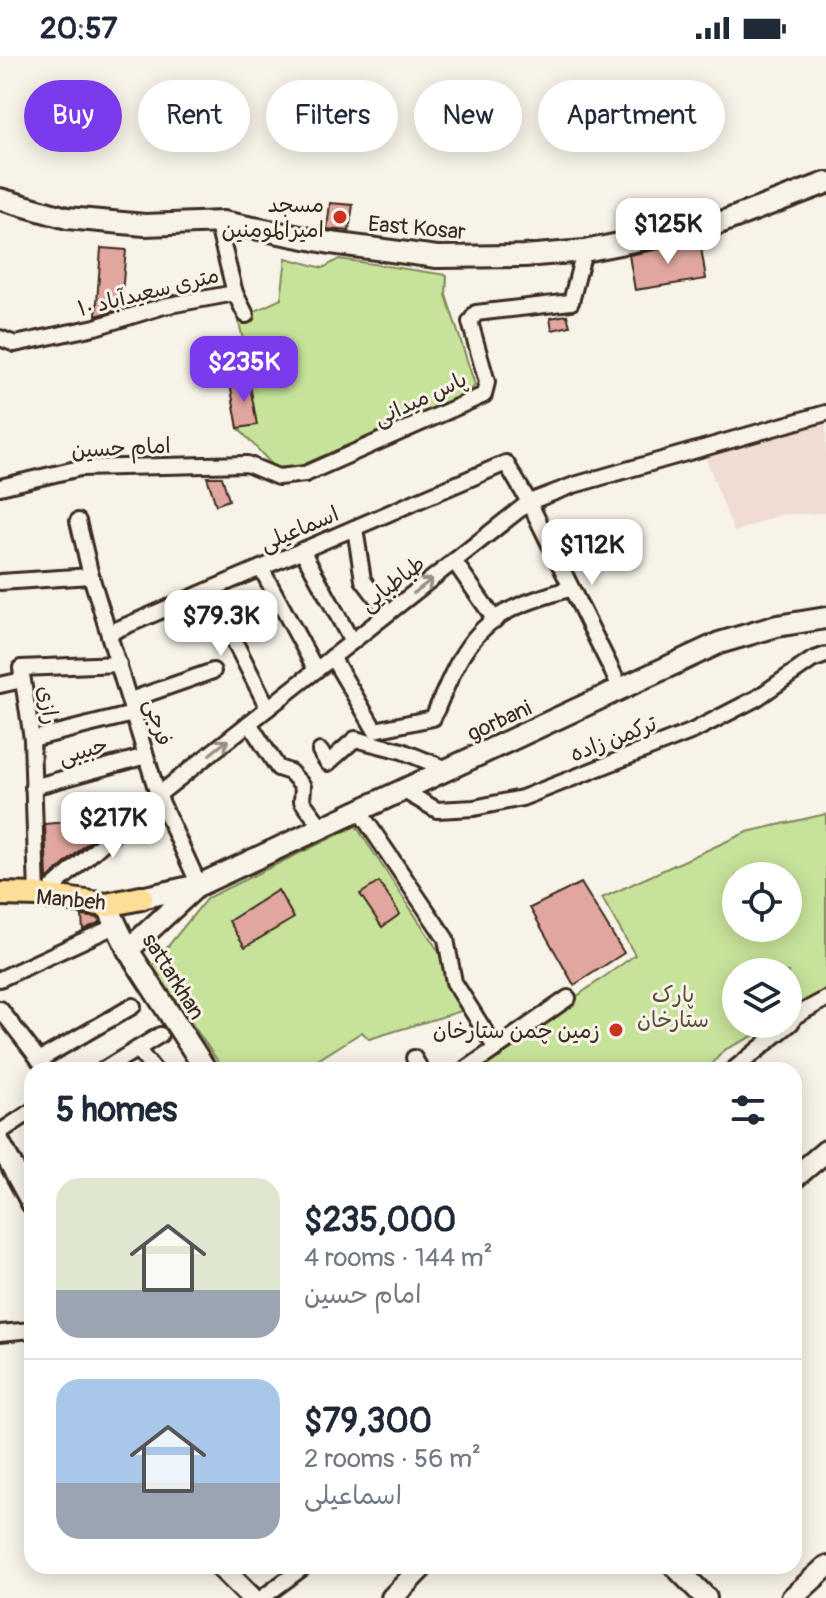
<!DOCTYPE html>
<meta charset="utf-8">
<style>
:root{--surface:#fff;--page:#f6f6f7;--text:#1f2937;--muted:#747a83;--line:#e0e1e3;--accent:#7c3aed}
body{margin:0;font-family:Pangolin,"Playpen Sans Arabic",sans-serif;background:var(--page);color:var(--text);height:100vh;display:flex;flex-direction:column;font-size:30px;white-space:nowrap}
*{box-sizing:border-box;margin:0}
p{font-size:26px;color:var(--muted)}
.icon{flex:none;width:44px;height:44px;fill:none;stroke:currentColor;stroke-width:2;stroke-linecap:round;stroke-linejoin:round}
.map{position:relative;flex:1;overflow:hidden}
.sheet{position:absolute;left:24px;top:1006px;width:778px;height:512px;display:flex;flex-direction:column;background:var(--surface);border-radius:24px;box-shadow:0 4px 20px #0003}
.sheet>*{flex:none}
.guide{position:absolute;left:24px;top:24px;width:778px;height:72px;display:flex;gap:16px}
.buttons{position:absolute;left:722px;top:806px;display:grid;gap:16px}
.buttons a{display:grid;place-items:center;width:80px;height:80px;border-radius:50%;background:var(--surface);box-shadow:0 4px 20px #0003;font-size:40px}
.price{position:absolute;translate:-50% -68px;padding:0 18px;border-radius:16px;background:#fff;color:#222;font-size:26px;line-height:52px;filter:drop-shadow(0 2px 4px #0008)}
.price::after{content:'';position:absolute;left:50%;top:48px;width:24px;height:18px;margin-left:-12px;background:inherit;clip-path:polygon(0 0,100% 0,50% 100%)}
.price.current{background:var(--accent);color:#fff}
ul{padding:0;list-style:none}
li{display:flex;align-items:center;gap:24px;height:200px;padding:0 32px}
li+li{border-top:2px solid var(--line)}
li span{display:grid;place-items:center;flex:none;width:224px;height:160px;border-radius:24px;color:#555}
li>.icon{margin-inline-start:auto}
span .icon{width:96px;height:96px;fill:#fffc;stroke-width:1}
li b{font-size:34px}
h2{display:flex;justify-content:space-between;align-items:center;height:96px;padding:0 32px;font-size:34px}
.tag{padding:0 28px;border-radius:36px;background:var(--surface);box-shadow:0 4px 20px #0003;font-size:28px;line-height:72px}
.tag.current{background:var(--accent);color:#fff}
.status{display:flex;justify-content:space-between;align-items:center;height:56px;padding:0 40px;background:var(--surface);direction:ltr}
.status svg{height:22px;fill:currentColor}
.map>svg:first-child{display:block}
.built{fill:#f0dcd2}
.green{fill:#c7e39a;stroke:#81865c;stroke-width:2;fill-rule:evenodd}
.building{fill:#e1a79f;stroke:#3b2a1e;stroke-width:2}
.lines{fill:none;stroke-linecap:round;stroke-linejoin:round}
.street-casing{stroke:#3b2a1e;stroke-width:20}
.secondary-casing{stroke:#3b2a1e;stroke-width:26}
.primary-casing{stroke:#3b2a1e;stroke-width:28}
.street{stroke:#f7f3e8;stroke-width:14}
.secondary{stroke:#f7f3e8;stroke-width:20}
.primary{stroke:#fdde96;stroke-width:22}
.oneway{stroke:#998e83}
.poi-dot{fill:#c8321e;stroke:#f7f3e8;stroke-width:3}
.labels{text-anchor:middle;stroke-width:6;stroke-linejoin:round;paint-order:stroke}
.poi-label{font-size:22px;fill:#3b2a1e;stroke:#f7f3e8;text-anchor:end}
.street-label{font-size:22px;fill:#3b2a1e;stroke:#f7f3e8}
.park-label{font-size:22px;fill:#574f37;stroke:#f7f3e8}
</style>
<div class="status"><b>20:57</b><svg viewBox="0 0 49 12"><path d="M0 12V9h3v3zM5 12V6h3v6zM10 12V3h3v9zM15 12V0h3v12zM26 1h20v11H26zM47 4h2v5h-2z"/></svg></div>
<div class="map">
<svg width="826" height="1542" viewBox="0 0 826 1542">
<rect width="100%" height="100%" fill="#f7f3e8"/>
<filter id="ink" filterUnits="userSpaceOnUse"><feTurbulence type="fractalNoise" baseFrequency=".0125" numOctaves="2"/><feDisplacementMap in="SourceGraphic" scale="16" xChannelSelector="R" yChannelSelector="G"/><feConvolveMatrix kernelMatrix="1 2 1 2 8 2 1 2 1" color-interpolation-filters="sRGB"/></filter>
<g filter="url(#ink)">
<polygon class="built" points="826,364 826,457 779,459 734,476 705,400"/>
<g class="green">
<polygon points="286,202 323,212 339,203 447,219 446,239 475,329 468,338 300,412 276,413 238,372 224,288 244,287 238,263 281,243"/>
<path d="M826,758V940L788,963V916H736V968H778L724,994L707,1014H473L635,899L602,842L747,776ZM736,820H788V872H736Z"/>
<polygon points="356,770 443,902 468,953 369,983 362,976 302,1014 224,1014 152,910 207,842"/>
</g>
<g class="building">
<polygon points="330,147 353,149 349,175 327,173"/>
<polygon points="700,185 706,223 635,234 629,199"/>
<polygon points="101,192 126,194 124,214 121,253 96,260"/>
<polygon points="567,259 570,270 552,274 550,262"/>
<polygon points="249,324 257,369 238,372 230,327"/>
<polygon points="207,421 222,421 229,444 216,449"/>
<polygon points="90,764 92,783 47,824 45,768"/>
<polygon points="379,826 400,858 382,871 360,838"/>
<polygon points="581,827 624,897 574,929 530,852"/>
<polygon points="278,834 294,862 245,891 229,865"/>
<polygon points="82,860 99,862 100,866 83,874"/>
</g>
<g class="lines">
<g class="street-casing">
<g id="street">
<polyline points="235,237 246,259"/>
<polyline points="0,282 15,288 95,271 164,250 235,237 217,166"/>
<polyline points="0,431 80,412 247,408 278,421 305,418 484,339 487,326 470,266 476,257 571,246 584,195"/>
<polyline points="78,465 91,520 158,739 199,829"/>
<polyline points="355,472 363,524 388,557"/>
<polyline points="302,494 352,586"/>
<polyline points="454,505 495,564"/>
<polyline points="261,512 316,614"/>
<polyline points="0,526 91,520"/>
<polyline points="209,535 268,652"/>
<polyline points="109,577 506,407 529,446 621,633"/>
<path d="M332,601L375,674L433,662C450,622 465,578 506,556C525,545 550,539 571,532"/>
<polyline points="0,629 22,624"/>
<polyline points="130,644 213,615"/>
<polyline points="249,667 278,712 290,716 303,730 302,745 323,773"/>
<polyline points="32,683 133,658"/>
<polyline points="320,695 328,707 355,683 402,695 449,714"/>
<polyline points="33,731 146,700"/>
<polyline points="404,735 437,754 474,752 522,742 693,675 757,642 812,604 826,599"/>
<polyline points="360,756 446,883 454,926 496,993"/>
<polyline points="37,839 32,683 21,612 119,608"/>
<polyline points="43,840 158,739 529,446 574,429 826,357"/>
<polyline points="0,923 117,869"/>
<polyline points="0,953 47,1014"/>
<polyline points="137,993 154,1014"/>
<polyline points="414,1002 421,1014"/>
<polyline points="39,1004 133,950"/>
<polyline points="103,1014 160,979"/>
<polyline points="465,1014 568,942"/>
<polyline points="733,1014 791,967 795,960 826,943"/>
<polyline points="0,1076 32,1055"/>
<polyline points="0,1277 32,1274"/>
<polyline points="262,1542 305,1510"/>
</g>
</g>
<g class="secondary-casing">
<g id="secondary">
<polyline points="0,143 67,162 145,169 223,166 331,187 437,201 524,200 584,195 714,169 826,127"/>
<polyline points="141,842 199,829 719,587 777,570 826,562"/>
<polyline points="107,849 128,894 206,1014"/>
<polyline points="128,894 196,831"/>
<polyline points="0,1088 32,1147"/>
<polyline points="794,1122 826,1095"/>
<polyline points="220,1510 252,1542"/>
<polyline points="675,1510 706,1542"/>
<polyline points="392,1542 423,1510"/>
<polyline points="792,1542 826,1511"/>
</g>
</g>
<g class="primary-casing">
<polyline id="primary" points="0,838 37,839 107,849 141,842"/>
</g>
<use href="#street" class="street"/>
<use href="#secondary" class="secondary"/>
<use href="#primary" class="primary"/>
</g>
<defs><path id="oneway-shaft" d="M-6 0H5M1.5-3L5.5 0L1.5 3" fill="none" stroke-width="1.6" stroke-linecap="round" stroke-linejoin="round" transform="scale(2)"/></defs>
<g class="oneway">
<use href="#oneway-shaft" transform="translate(423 530) rotate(-38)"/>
<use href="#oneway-shaft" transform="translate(219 691) rotate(-38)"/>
</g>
</g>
<g class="poi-dot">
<circle cx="340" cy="161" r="8"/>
<circle cx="616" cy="974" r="8"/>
</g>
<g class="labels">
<g class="poi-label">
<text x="324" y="156">مسجد<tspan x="324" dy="25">امیرالمومنین</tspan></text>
<text x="600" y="982">زمین چمن ستارخان</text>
</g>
<g class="street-label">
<text transform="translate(417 171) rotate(5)" y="8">East Kosar</text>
<text transform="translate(148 235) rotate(-14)" y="8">۱۰ متری سعیدآباد</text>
<text transform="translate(420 342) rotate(-25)" y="8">پاس میدانی</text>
<text transform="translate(121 391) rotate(-3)" y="8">امام حسین</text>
<text transform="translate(299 472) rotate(-23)" y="8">اسماعیلی</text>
<text transform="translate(392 527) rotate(-38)" y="8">طباطبایی</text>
<text transform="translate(49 649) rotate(81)" y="8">رازی</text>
<text transform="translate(499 664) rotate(-25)" y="8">gorbani</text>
<text transform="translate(159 666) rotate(74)" y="8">فرجی</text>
<text transform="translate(613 682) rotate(-21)" y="8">ترکمن زاده</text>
<text transform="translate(83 694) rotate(-16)" y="8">حبیبی</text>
<text transform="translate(71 843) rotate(5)" y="8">Manbeh</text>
<text transform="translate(174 920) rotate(58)" y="8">sattarkhan</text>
</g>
<g class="park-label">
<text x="673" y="946">پارک<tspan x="673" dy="25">ستارخان</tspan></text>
</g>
</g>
</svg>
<div class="buttons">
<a><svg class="icon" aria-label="locate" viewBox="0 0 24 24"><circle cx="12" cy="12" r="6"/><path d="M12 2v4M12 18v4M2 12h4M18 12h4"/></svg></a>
<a><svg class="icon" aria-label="layers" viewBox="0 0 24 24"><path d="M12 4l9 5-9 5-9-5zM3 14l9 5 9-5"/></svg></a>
</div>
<b class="price" style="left:668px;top:210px">$125K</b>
<b class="price current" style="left:244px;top:348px">$235K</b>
<b class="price" style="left:592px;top:531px">$112K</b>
<b class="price" style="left:221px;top:602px">$79.3K</b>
<b class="price" style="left:113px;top:804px">$217K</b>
<div class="guide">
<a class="tag current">Buy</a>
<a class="tag">Rent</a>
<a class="tag">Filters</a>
<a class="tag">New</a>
<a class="tag">Apartment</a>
</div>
<section class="sheet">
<h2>5 homes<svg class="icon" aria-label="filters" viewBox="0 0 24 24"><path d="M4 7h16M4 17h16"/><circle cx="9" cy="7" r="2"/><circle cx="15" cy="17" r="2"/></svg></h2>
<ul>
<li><span style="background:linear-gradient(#dfe7d0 70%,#9aa5b1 0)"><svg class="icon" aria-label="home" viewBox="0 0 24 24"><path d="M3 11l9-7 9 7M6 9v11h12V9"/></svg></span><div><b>$235,000</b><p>4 rooms · 144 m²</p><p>امام حسین</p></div></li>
<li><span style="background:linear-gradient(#a9c7e8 65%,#9aa5b1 0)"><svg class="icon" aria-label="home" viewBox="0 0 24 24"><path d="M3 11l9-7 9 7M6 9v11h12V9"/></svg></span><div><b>$79,300</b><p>2 rooms · 56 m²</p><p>اسماعیلی</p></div></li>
</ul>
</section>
</div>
